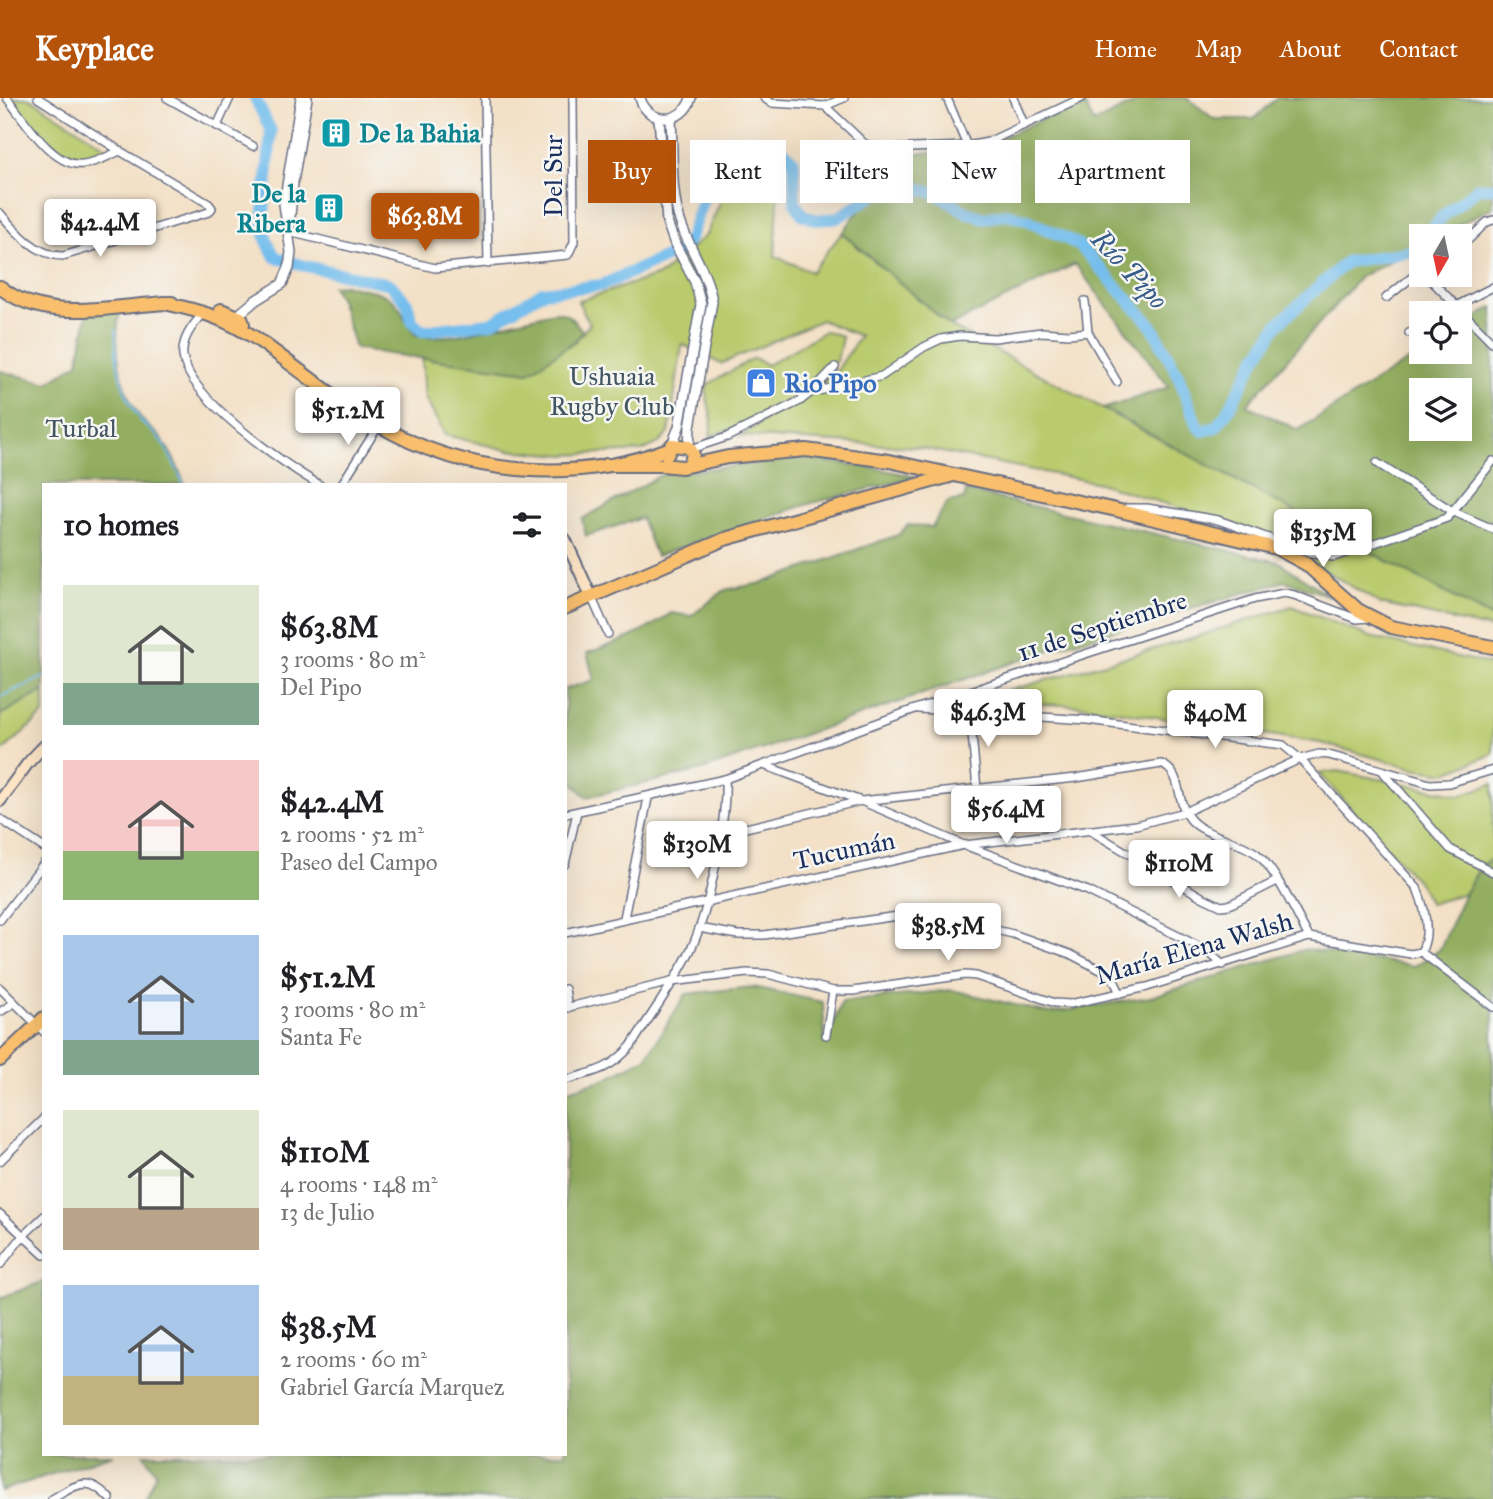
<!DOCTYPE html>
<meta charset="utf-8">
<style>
:root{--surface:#fff;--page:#f6f6f6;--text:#202124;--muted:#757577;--accent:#b45309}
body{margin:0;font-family:"IM FELL Great Primer",serif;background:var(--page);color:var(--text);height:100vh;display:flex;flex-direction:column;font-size:26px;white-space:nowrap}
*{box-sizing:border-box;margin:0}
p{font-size:23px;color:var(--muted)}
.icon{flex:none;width:38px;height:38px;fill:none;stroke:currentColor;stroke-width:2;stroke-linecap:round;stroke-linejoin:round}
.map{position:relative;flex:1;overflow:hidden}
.details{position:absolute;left:42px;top:385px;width:525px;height:973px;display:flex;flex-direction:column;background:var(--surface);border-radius:0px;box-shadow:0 7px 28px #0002}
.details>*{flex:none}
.guide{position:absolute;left:588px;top:42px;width:665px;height:63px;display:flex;gap:14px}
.needle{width:46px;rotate:189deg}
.tools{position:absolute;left:1409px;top:126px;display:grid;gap:14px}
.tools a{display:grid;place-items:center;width:63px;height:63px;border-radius:0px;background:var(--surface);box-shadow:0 7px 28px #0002;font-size:35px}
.price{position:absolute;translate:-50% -60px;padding:0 16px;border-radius:7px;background:#fff;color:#222;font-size:23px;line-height:46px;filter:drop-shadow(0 2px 4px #0008)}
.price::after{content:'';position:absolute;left:50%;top:42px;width:21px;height:16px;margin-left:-10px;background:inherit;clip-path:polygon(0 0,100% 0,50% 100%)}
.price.selected{background:var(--accent);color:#fff}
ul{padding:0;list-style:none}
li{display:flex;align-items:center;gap:21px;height:175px;padding:0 21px}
li span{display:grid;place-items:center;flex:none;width:196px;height:140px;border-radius:0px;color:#555}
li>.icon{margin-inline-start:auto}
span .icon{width:84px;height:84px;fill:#fffc;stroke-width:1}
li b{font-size:30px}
h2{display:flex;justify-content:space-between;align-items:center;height:84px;padding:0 21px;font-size:30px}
.pill{padding:0 24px;border-radius:0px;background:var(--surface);box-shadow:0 7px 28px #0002;font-size:24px;line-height:63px}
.pill.selected{background:var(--accent);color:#fff}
header{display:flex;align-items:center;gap:42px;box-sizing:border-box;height:98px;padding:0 35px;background:var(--accent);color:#fff}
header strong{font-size:33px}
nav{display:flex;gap:38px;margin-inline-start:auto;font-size:24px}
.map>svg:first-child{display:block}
.green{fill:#baca6d;stroke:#6a7c66;stroke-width:2}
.forest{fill:#93ae60;stroke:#576e5f;stroke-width:2;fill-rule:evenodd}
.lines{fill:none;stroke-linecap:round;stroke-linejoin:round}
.stream{stroke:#74beed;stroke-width:2}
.river{stroke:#74beed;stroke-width:12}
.minor-casing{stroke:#676d82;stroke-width:10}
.tertiary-casing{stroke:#676d82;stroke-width:12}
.secondary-casing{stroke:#676d82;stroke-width:14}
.primary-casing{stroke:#676d82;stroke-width:16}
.trunk-casing{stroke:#676d82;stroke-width:16}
.minor{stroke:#fff;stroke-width:7}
.tertiary{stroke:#fff;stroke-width:9}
.secondary{stroke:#fde5c5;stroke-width:10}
.primary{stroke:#f9bf6d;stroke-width:12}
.trunk{stroke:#f9bf6d;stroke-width:12}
.labels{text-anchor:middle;stroke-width:5;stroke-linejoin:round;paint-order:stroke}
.culture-label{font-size:26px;font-weight:bold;fill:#0d838f;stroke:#f6f6f2;text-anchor:start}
.street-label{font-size:26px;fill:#1b2f5e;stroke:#f6f6f2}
.park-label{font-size:26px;fill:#435662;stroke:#f6f6f2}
.shop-label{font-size:26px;font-weight:bold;fill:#366cbe;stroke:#f6f6f2;text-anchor:start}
.water-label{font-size:28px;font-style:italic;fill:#365a89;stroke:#f6f6f2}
</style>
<header>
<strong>Keyplace</strong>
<nav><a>Home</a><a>Map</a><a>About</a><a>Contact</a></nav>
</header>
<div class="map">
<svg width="1493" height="1401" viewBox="0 0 1493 1401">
<rect width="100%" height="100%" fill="#f6f6f2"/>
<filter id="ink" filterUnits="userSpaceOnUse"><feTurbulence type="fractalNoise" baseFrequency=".0143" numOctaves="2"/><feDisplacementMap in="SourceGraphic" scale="14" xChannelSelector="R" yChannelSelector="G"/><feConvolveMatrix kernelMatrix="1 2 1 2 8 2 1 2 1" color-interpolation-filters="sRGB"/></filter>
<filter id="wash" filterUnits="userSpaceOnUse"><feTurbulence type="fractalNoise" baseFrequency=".00686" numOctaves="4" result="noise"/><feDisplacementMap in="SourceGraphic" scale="28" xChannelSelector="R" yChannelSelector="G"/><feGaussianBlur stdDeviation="1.57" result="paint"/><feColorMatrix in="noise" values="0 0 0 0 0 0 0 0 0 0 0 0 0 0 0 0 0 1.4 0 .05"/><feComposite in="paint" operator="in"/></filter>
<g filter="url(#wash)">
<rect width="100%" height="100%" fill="#f3e0c6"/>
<g class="green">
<path d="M11,0H30L110,52L109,54C100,57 90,62 81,62C50,62 28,22 11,0Z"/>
<polygon points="759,74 779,85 775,158 811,174 842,135 950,228 1493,520 1493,531 1381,506 1267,438 1099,385 916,349 741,338 837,272 860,238 821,222 721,266 682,246 669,335 659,345 642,353 565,357 507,352 445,337 425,300 422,260 529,274 575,243 590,226 578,203 662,176 706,137 727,89"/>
<path d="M825,233L842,238C840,247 840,257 835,264C813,296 746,328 710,338L712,322L706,295L707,287L754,260L767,267Z"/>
<polygon points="1292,508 1370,539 1493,567 1493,656 1446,675 1413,670 1321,645 1085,608 973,603 1192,540"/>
<polygon points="44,592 44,616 0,655 0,617"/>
<polygon points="1338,673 1460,697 1493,686 1493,760 1481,767 1465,795 1430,806 1419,785 1319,675"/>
</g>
<g class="forest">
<path d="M1145,0H1187L1214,21H1254L1277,0H1493V109L1437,138H1421V147L1361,178L1247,307L1298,332L1422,254H1460V230L1493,209V520L1103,311L1169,289L1075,166L950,228L842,135L902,56L974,52L1083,3L1094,25ZM1421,292H1460V331H1421Z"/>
<path d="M345,187C362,191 387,192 398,208C405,218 408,228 416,237C459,244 490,228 530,220C538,218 550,214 558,214C569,215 577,226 583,234L575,243L529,274L389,256L355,250L340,201L332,188Z"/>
<path d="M121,208C112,247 118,291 143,323C148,329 154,333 159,338C171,353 178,370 185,387H44V593L0,617V273L48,285L78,265L88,211Z"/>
<polygon points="803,360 881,371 917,379 808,406 656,458 641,420 586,438 582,421 663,376"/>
<path d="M966,393L1279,464L1330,498L1285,483L1064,547L702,672L587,699L565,677V591L594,582L587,555C618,545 645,535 671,515L691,518L725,492L762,485L898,437L908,427L932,429L948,404L964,401Z"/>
<polygon points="1493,760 1493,1401 144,1401 156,1375 144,1356 565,1356 565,993 605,981 646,960 686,896 753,889 823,904 825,946 842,904 952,892 1049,915 1150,899 1306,851 1415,868 1440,851 1465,795 1482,767"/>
<polygon points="44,1183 44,1356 113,1356 0,1393 0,1200"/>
</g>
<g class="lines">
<g class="stream">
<path d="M116,232C114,264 122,298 142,324C147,330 153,333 158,339C169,353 176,370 184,387"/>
<polyline points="0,599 44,579"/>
</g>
<g class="river">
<polyline points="255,0 271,33 263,126 266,141 275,159 301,167 390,186 407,205 412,223 422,233 491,225 543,194 602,187 675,155 683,151 690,139 705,95 717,75 730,65 760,52 777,51 786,55 794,64 795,105 802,116 816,122 837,120 882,92 910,88 935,95 968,115 985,120 1006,116 1028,122 1079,147 1152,228 1178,277 1197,328 1203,333 1216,329 1228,313 1255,262 1278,226 1346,164 1413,153 1421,143"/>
<polyline points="1426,138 1443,118 1478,90 1493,90"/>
</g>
</g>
</g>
<g filter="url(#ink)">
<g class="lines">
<g class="minor-casing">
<g id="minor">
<path d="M7,0C24,21 53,70 83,66C96,65 108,58 120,53"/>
<polyline points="167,0 253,48"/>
<polyline points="485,0 488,166"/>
<polyline points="764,0 771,5 825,8 844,0"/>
<polyline points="947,0 967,48"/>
<polyline points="1013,0 1024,26"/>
<polyline points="825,8 865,46 883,51 967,48 988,44 1082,0"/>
<polyline points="217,28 230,0"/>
<path d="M0,115C16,134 37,158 63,158L209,114L212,110L209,106L120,53L38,0"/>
<polyline points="289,134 435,170 568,157 574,144 573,0"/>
<polyline points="1460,150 1487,124 1493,122"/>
<polyline points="1426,177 1493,245"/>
<polyline points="1386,200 1421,172"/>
<polyline points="1085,203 1088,234"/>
<path d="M204,215C193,226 181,241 183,258C188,300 285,367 320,387"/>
<polyline points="1442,215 1493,189"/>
<polyline points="1409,235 1421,228"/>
<polyline points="810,295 882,278 924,249 941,241 960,238 995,240 1042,234 1069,236 1088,234 1117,284"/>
<polyline points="691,351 727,339 800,303 810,295 835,269"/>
<polyline points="1377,365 1454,414 1493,431"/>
<polyline points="341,387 379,327"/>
<polyline points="1127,410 1147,410 1218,422 1314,456 1334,459 1447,420 1493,363"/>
<polyline points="591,498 608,536"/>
<path d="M919,611L1087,622L1283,647L1300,661L1417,790C1425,810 1431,835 1421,854"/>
<polyline points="970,614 977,691"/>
<polyline points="766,668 861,703 964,747 1088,793 1206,852 1223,867"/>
<polyline points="1384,675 1450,751 1493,774"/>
<polyline points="565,716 725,681 915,611 1255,501 1284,495 1294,497 1357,521 1369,520"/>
<polyline points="0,721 44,750"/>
<polyline points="1089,732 1202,799 1221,808 1229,807 1277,783"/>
<path d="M720,736L861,703L1076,680L1161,666C1184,675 1175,704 1190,721C1204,738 1239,742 1257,756C1275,770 1297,818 1309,839"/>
<polyline points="565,766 577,714"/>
<polyline points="624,820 648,700"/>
<polyline points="0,822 44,765"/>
<polyline points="699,830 738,837 764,837 905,817 935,818 1013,836 1070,856 1112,878 1120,895"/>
<polyline points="565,835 964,747 1136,727 1185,714 1300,661 1319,656 1329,657 1430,686 1449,685 1493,672"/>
<polyline points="0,890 44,934"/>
<polyline points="565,891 568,910"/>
<polyline points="565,910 671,884 747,875 768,876 833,893 853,893 965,877 976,878 1055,905 1070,906 1147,889 1309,839 1411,856 1421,854 1493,909"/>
<polyline points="0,914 14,905"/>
<polyline points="826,937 833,893"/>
<path d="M565,982C594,974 610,972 631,948C651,916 675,885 691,851C709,814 727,722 725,681"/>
<polyline points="0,1063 44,1020"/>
<polyline points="0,1116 44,1157"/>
<polyline points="0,1167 22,1139 44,1118"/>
<path d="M52,1401C77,1387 87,1376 110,1401"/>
</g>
</g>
<g class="tertiary-casing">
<g id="tertiary">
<path d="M640,0C648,27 683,27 691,0"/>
<polyline points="659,20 667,124 675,146 695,184 701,206 679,329 672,347"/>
<path d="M671,21C673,52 670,93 680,123C689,151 708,175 712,204L690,329L689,349"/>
<polyline points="289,129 293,84 307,0"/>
<polyline points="237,218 256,202 282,186 289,170 291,154 284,106 301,0"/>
</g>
</g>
<g class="secondary-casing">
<g id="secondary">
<polyline points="565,441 591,498"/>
<polyline points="0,703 28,665 44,648"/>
</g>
</g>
<g class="primary-casing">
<g id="primary">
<path d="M0,189C48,228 115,206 172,205"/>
<path d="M164,205C201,213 225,220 257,241C297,270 336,302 379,327C464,378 576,386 668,351"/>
<polyline points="221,212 241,220 243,226 239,230"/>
<polyline points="667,357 672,347 689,349 693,356 690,367"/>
<polyline points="606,367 662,367 682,369 728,359 806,352 889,363 1112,411 1276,450 1306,466 1358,512 1391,529 1493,549"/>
</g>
</g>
<g class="trunk-casing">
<g id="trunk">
<polyline points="565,510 725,441 950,378"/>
<polyline points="0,962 44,920"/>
</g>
</g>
<use href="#minor" class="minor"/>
<use href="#tertiary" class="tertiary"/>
<use href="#secondary" class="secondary"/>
<use href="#primary" class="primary"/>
<use href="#trunk" class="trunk"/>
</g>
</g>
<defs>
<g id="building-square" transform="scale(1.575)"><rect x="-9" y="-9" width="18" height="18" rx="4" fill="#0f9aa8" stroke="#f6f6f2"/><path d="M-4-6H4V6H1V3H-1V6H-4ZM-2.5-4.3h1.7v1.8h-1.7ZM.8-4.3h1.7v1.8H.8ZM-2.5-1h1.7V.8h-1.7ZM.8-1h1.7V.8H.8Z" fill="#fff"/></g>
<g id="shop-square" transform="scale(1.575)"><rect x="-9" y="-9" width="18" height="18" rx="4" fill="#3f7fe0" stroke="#f6f6f2"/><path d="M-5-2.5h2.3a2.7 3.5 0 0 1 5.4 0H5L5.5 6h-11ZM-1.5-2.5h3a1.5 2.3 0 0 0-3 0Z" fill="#fff"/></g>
</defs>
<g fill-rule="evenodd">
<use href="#building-square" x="336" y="35"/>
<use href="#building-square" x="329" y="110"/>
<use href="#shop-square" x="761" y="285"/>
</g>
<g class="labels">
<g class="culture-label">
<text x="359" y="44">De la Bahia</text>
<text x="306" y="104" text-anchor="end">De la<tspan x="306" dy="30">Ribera</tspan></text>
</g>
<g class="street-label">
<text transform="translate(553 78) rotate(-90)" y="9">Del Sur</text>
<text transform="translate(1102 528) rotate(-18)" y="9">11 de Septiembre</text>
<text transform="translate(844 752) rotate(-12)" y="9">Tucumán</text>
<text transform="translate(1194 850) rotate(-16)" y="9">María Elena Walsh</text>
</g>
<g class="park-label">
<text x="612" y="287">Ushuaia<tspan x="612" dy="30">Rugby Club</tspan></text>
<text x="81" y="339">Turbal</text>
</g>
<g class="shop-label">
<text x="784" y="294">Rio Pipo</text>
</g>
<g class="water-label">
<text transform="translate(1130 171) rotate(47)" y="10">Río Pipo</text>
</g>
</g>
</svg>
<div class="tools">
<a><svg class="needle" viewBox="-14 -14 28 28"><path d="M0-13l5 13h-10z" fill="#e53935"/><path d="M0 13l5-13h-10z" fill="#757577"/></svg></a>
<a><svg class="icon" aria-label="locate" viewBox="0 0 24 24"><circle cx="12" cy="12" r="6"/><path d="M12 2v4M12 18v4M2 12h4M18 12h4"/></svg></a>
<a><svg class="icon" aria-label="layers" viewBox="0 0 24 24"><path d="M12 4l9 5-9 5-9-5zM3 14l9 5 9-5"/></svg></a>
</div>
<b class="price selected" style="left:425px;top:155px">$63.8M</b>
<b class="price" style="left:100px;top:161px">$42.4M</b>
<b class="price" style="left:348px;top:349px">$51.2M</b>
<b class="price" style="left:1323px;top:471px">$135M</b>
<b class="price" style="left:988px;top:651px">$46.3M</b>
<b class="price" style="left:1215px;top:652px">$40M</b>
<b class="price" style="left:1006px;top:748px">$56.4M</b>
<b class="price" style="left:697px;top:783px">$130M</b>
<b class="price" style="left:1179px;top:802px">$110M</b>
<b class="price" style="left:948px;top:865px">$38.5M</b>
<div class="guide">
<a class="pill selected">Buy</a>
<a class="pill">Rent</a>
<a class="pill">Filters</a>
<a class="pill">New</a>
<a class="pill">Apartment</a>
</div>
<section class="details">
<h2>10 homes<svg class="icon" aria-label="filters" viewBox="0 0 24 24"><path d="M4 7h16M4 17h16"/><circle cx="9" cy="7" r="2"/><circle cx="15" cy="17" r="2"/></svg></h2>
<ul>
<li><span style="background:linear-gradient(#dfe7d0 70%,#7fa58c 0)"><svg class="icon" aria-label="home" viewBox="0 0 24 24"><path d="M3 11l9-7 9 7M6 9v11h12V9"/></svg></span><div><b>$63.8M</b><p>3 rooms · 80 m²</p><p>Del Pipo</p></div></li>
<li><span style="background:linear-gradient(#f6c9c9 65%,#8fb573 0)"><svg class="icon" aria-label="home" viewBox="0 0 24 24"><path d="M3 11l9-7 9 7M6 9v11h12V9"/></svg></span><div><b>$42.4M</b><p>2 rooms · 52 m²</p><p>Paseo del Campo</p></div></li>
<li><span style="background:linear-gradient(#a9c7e8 75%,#7fa58c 0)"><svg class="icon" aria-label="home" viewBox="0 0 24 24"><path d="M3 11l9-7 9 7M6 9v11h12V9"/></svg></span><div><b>$51.2M</b><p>3 rooms · 80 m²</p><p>Santa Fe</p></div></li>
<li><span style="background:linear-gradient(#dfe7d0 70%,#b9a48a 0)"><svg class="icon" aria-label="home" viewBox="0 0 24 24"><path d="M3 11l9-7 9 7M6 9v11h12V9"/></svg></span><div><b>$110M</b><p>4 rooms · 148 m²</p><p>13 de Julio</p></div></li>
<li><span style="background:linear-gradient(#a9c7e8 65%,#c2b280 0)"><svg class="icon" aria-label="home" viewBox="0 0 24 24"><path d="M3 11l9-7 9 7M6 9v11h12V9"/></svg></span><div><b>$38.5M</b><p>2 rooms · 60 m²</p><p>Gabriel García Marquez</p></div></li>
</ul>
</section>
</div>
